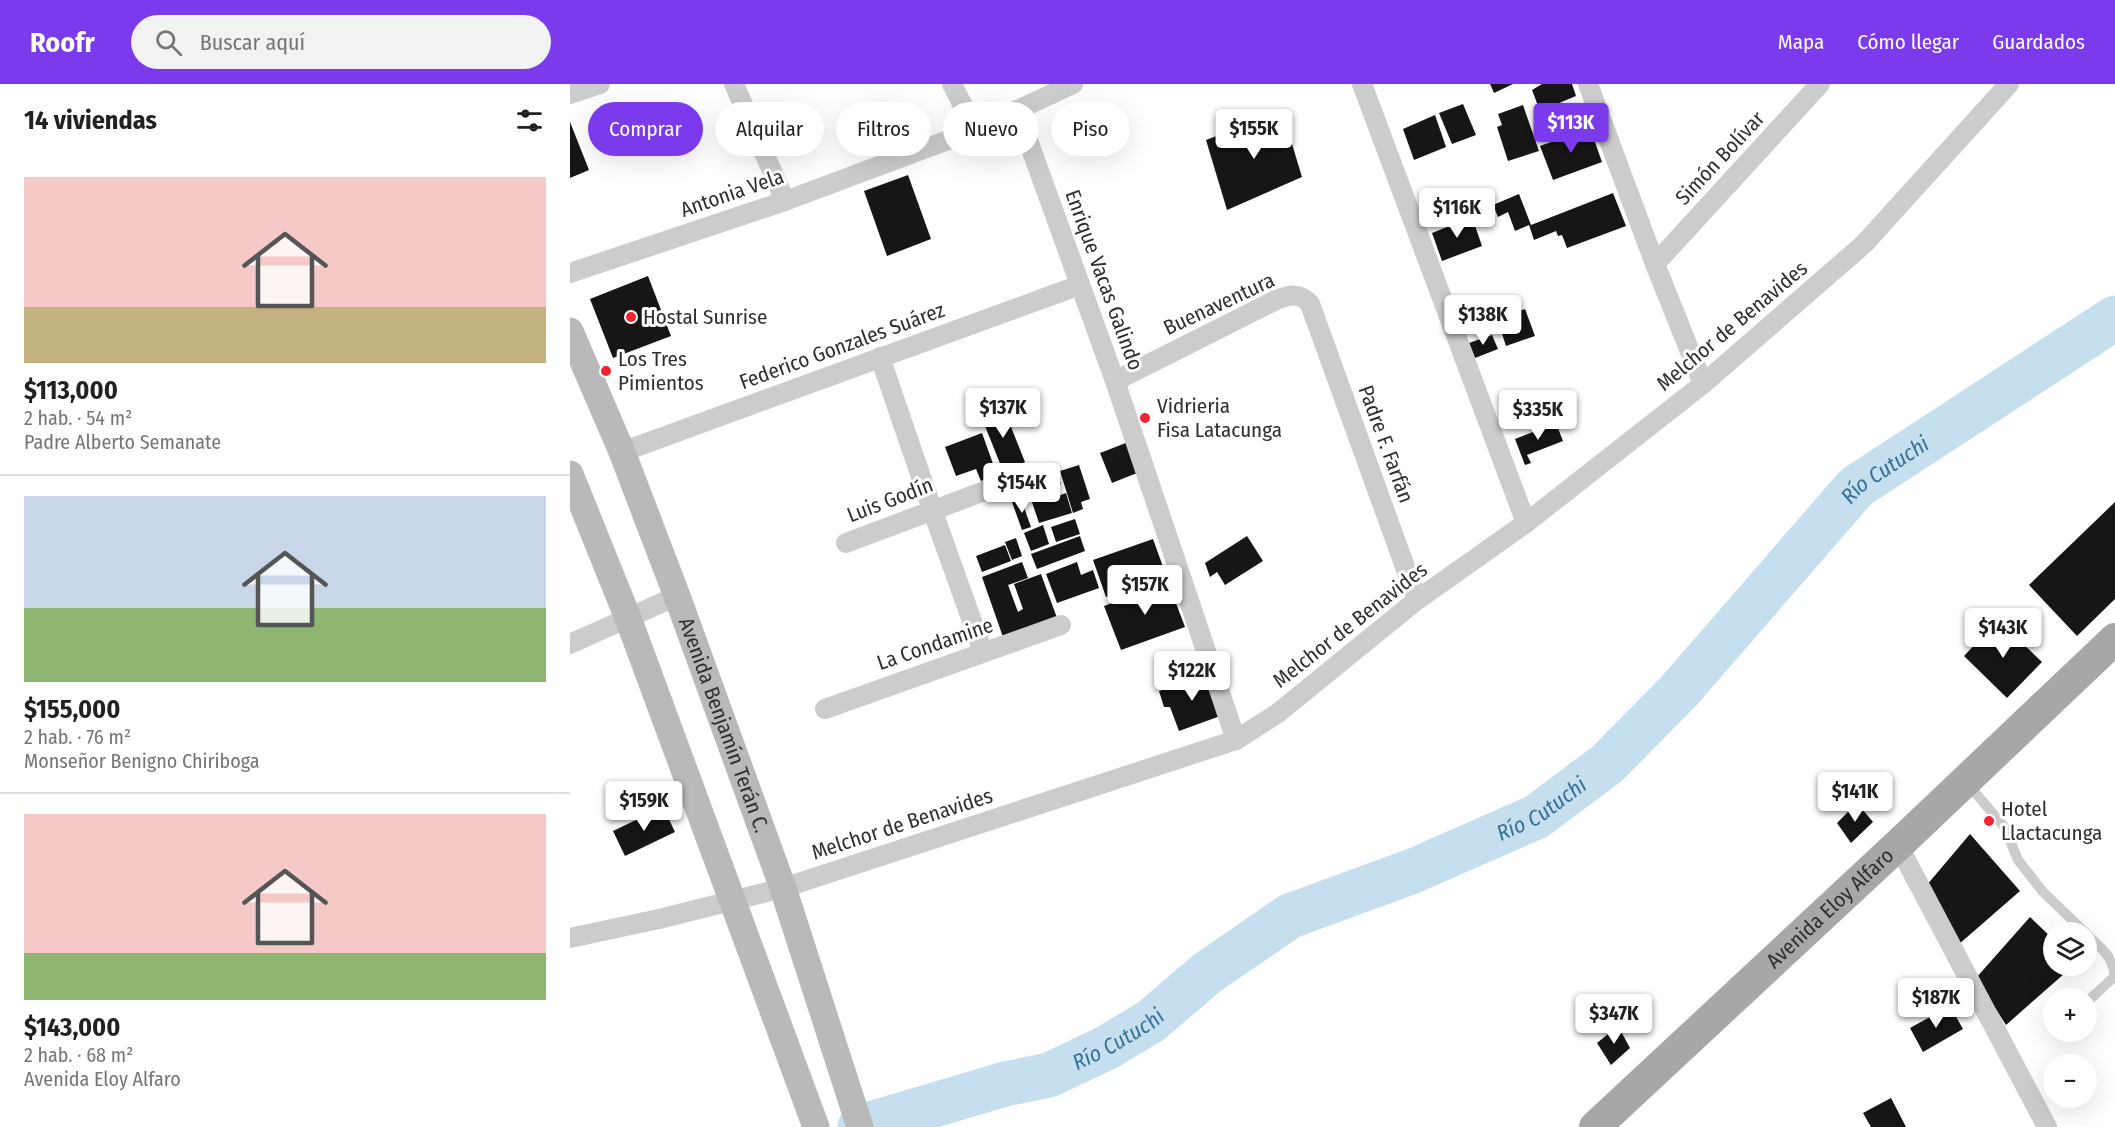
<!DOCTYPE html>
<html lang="es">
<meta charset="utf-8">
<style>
:root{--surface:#fff;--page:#f2f2f2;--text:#202124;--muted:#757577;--line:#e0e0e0;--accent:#7c3aed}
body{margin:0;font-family:"Fira Sans Condensed",sans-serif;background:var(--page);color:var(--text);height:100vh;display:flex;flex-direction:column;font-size:22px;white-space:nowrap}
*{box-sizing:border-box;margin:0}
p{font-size:20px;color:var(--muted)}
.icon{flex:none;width:33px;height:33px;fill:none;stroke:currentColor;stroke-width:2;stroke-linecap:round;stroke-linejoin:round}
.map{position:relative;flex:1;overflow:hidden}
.drawer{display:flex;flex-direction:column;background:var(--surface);width:570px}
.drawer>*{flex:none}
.guide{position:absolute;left:18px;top:18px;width:570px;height:54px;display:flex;gap:12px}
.controls{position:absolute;left:1473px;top:838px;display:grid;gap:12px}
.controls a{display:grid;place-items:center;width:54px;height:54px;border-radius:50%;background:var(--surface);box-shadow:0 6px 24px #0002;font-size:30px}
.price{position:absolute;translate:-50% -51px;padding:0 14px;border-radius:6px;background:#fff;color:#222;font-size:20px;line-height:39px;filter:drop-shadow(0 2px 3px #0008)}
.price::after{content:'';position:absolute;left:50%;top:36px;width:18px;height:14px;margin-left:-9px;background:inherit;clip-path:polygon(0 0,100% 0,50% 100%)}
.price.active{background:var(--accent);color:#fff}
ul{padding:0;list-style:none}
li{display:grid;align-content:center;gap:12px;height:318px;padding:0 24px}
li+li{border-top:2px solid var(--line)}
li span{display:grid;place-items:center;height:186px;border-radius:0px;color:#555}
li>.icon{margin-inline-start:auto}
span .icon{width:108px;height:108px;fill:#fffc;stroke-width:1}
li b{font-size:26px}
h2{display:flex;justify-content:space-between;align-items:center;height:72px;padding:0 24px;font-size:26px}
.tag{padding:0 21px;border-radius:27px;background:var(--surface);box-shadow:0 6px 24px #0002;font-size:21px;line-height:54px}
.tag.active{background:var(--accent);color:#fff}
header{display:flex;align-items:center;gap:36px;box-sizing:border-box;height:84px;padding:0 30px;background:var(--accent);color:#fff}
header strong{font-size:28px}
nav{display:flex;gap:33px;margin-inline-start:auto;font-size:21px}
.search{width:420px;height:54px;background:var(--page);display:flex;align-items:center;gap:15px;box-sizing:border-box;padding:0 21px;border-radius:33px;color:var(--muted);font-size:22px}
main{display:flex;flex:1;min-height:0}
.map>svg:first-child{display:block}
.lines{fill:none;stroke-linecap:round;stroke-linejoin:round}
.river{stroke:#c6dfef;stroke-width:45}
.building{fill:#161616}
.lane{stroke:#ccc;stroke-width:10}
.street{stroke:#ccc;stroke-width:20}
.secondary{stroke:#b9b9b9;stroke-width:27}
.primary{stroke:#a7a7a7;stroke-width:32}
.poi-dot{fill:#f52330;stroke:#fff;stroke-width:2}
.labels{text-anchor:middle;stroke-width:6;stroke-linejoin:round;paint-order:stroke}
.street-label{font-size:21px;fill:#2f2f2f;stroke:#fff}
.poi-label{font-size:21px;fill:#2f2f2f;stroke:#fff;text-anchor:start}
.water-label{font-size:22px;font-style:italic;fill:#357199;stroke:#fff}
</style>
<header>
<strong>Roofr</strong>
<div class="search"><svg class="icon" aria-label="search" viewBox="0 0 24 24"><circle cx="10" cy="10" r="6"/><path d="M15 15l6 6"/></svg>Buscar aquí</div>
<nav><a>Mapa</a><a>Cómo llegar</a><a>Guardados</a></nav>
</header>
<main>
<section class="drawer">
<h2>14 viviendas<svg class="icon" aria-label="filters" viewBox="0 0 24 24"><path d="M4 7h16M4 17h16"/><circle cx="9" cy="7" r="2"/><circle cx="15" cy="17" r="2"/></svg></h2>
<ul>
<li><span style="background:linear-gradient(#f6c9c9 70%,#c2b280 0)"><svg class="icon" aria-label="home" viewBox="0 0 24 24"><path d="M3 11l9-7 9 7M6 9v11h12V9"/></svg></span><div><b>$113,000</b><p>2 hab. · 54 m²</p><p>Padre Alberto Semanate</p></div></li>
<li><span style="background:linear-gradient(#c9d6e8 60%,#8fb573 0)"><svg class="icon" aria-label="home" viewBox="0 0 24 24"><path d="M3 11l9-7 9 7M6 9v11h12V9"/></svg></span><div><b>$155,000</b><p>2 hab. · 76 m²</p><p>Monseñor Benigno Chiriboga</p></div></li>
<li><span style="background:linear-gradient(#f6c9c9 75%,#8fb573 0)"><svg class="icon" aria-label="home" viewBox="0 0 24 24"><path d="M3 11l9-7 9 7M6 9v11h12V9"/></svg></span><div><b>$143,000</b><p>2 hab. · 68 m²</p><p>Avenida Eloy Alfaro</p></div></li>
</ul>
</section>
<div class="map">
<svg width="1545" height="1043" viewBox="0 0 1545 1043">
<rect width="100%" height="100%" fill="#fff"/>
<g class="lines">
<path class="river" id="s1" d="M290,1043L435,1000L479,991L536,964L581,937L637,889L720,832L843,787L966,733L1037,680L1109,607L1286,403L1545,234"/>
</g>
<g class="building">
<polygon points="920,0 943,0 924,9"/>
<polygon points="972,0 1002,0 1006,12 970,27 962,6"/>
<polygon points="893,20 906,51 882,60 869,29"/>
<polygon points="953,21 969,67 938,77 927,43 932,41 928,30"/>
<polygon points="712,27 732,93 657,126 636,56"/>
<polygon points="865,31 876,63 844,76 833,45"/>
<polygon points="0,38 19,86 0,94"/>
<polygon points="1020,44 1032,78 983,96 970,62"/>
<polygon points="338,91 361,155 317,172 294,107"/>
<polygon points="1043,109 1056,142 997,164 992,151 988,152 986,147 964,156 959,141 945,147 938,128 928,133 923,121 949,110 961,141"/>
<polygon points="902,133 912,162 872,177 862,149"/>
<polygon points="78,192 101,252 43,274 20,215"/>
<polygon points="955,225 965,252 936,262 927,234"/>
<polygon points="922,251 928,265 905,274 899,259"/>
<polygon points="433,323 455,378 433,387 411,332"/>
<polygon points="986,339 993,357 957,371 961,379 955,381 945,355"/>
<polygon points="412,349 427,391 411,397 406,385 386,392 375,363"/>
<polygon points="561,357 572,387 542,399 530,369"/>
<polygon points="509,381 520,415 511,418 513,425 503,429 490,387"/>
<polygon points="486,386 491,400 459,411 455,397"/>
<polygon points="487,407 488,412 496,409 502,429 469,439 461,415"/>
<polygon points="451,415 461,443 452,446 442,418"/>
<polygon points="1545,418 1545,515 1507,552 1459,501"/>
<polygon points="505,435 510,450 486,458 481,443"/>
<polygon points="473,441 479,460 461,467 454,449"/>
<polygon points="510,452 515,467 467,485 461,470"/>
<polygon points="677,452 693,477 655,501 647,488 640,493 635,479"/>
<polygon points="446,454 452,472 442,476 435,458"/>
<polygon points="583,455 596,491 536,513 523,476"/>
<polygon points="435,461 441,477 412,488 406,472"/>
<polygon points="452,478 458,494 438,501 448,528 453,525 444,500 471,490 487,534 433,553 412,493"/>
<polygon points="507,478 511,491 523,486 529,504 487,519 476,490"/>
<polygon points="598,498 615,543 551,566 534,522"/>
<polygon points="1428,536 1472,578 1437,614 1394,572"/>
<polygon points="639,590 653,631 609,647 600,623 594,623 589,607"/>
<polygon points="1287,719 1303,738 1281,759 1267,739"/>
<polygon points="93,723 105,748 55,772 43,747"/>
<polygon points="1400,750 1450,807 1388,861 1356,802"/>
<polygon points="1460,833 1484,856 1484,882 1503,882 1436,941 1406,894"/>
<polygon points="1380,922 1393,945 1353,968 1340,944"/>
<polygon points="1048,942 1060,964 1041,981 1027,959"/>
<polygon points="1321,1014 1336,1043 1301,1043 1293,1029"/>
</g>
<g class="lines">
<g class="lane">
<polyline points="1398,700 1435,744 1448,776 1473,808 1516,849"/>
<path d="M1516,850C1531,864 1542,871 1545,892L1516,919"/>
</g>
<g class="street">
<polyline points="164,0 215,117"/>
<polyline points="382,0 405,46"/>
<polyline points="792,0 956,439"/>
<polyline points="1018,0 1085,180 1133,300"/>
<polyline points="0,10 30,0"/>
<polyline points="447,26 545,297 666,656"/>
<polyline points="1085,180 1250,0"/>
<polyline points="0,189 215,117 405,46 503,0"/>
<polyline points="310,273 362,425 413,568"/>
<path d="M545,297L706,216C719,211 730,208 740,220L847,516"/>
<polyline points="52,368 510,201"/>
<polyline points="276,459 449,394"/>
<polyline points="0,560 107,512"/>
<polyline points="255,625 491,541"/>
<polyline points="1328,761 1477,1043"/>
<polyline points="0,854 89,835 213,804 666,656 708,629 847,516 956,439 1133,300 1294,160 1439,0"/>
</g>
<g class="secondary">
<path id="s2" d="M0,247L52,368L107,512L213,804L290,1043"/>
<polyline points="0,390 58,534 246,1043"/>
</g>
<path class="primary" id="s3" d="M1025,1043L1328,761L1545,555"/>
</g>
<g class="poi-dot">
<circle cx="61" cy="233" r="6"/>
<circle cx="36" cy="287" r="6"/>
<circle cx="575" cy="334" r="6"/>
<circle cx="1419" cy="737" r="6"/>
</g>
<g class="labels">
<g class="street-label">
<text transform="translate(1150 74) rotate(-47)" y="7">Simón Bolívar</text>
<text transform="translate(162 109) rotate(-19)" y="7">Antonia Vela</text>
<text transform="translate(534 196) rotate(70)" y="7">Enrique Vacas Galindo</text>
<text transform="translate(649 220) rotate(-25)" y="7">Buenaventura</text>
<text transform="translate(1162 242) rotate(-40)" y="7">Melchor de Benavides</text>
<text transform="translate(272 262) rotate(-20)" y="7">Federico Gonzales Suárez</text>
<text transform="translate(816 360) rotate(70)" y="7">Padre F. Farfán</text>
<text transform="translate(320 416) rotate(-21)" y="7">Luis Godín</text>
<text transform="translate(780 541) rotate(-38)" y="7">Melchor de Benavides</text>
<text transform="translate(365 560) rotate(-19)" y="7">La Condamine</text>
<text dy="7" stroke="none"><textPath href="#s2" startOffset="423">Avenida Benjamín Terán C.</textPath></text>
<text transform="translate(332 740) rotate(-18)" y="7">Melchor de Benavides</text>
<text dy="7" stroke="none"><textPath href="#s3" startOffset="321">Avenida Eloy Alfaro</textPath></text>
</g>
<g class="poi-label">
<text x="73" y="240">Hostal Sunrise</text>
<text x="48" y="282">Los Tres<tspan x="48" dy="24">Pimientos</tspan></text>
<text x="587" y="329">Vidrieria<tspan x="587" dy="24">Fisa Latacunga</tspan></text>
<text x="1431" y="732">Hotel<tspan x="1431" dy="24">Llactacunga</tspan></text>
</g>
<g class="water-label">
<text dy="8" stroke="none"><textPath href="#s1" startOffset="1246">Río Cutuchi</textPath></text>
<text dy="8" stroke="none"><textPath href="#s1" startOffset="760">Río Cutuchi</textPath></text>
<text dy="8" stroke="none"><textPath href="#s1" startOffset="274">Río Cutuchi</textPath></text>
</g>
</g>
</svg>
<div class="controls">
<a><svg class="icon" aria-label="layers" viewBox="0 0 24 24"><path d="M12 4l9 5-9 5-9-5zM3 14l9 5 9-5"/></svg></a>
<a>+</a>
<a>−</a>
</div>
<b class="price active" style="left:1001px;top:70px">$113K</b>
<b class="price" style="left:684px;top:76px">$155K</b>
<b class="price" style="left:887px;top:155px">$116K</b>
<b class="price" style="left:913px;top:262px">$138K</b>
<b class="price" style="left:433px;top:355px">$137K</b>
<b class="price" style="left:968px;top:357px">$335K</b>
<b class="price" style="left:452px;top:430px">$154K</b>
<b class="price" style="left:575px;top:532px">$157K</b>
<b class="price" style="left:1433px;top:575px">$143K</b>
<b class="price" style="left:622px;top:618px">$122K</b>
<b class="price" style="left:1285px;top:739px">$141K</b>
<b class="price" style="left:74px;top:748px">$159K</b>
<b class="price" style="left:1366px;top:945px">$187K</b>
<b class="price" style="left:1044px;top:961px">$347K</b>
<div class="guide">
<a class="tag active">Comprar</a>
<a class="tag">Alquilar</a>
<a class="tag">Filtros</a>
<a class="tag">Nuevo</a>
<a class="tag">Piso</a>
</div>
</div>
</main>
